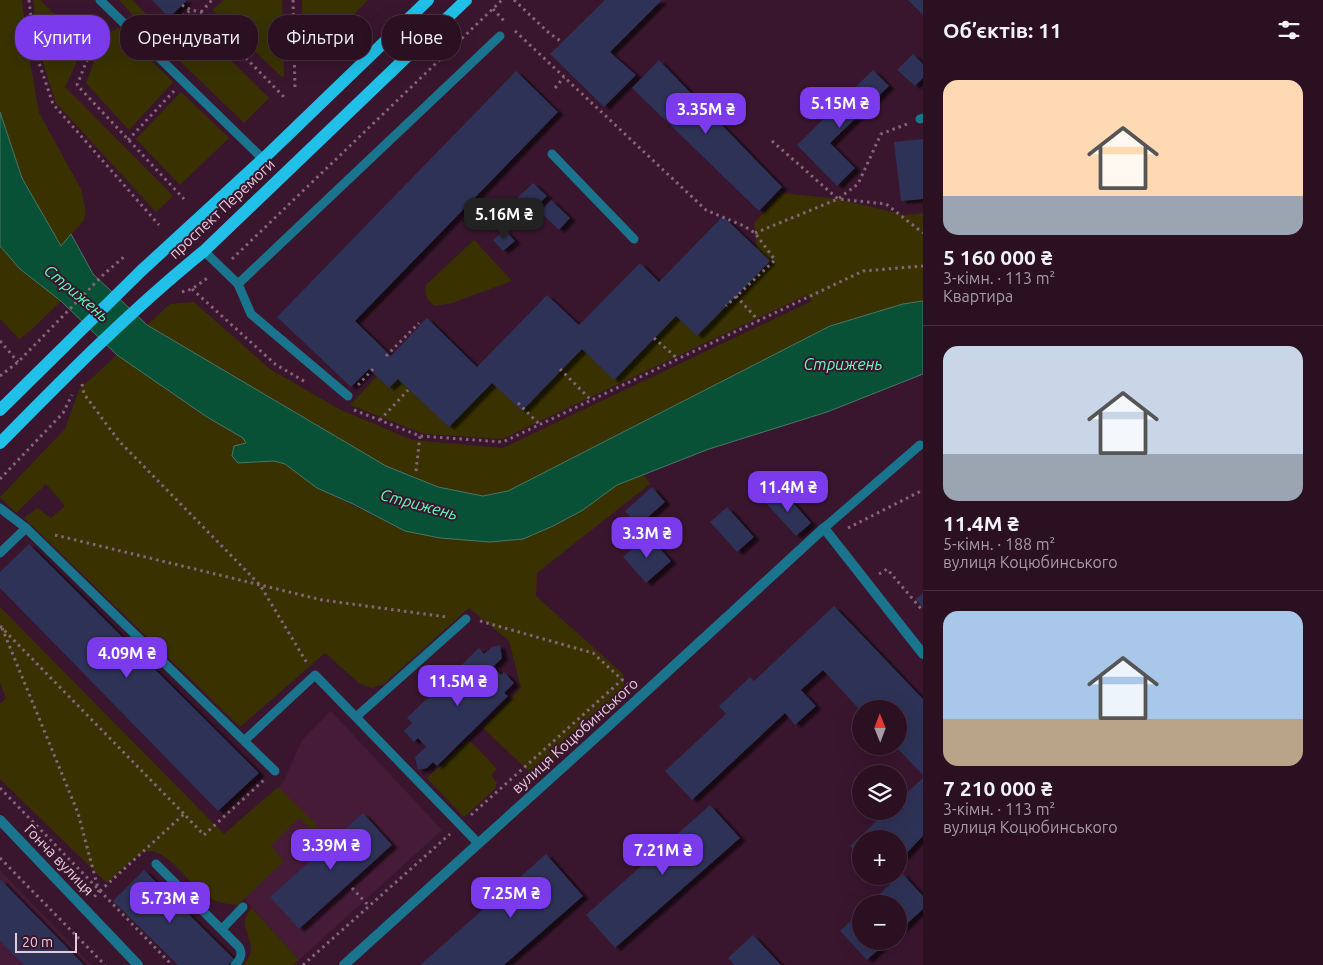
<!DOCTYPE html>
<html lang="uk">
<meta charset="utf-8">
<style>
:root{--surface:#2b1022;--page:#33192a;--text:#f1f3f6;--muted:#a69da5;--line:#473040;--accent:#7c3aed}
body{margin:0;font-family:Ubuntu,sans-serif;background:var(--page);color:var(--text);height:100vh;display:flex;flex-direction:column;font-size:19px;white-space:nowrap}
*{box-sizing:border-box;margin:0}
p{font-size:16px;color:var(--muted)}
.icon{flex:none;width:28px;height:28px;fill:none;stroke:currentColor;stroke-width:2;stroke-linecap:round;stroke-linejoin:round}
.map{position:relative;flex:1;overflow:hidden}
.drawer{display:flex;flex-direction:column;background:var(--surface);width:400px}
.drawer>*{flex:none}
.top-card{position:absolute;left:15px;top:15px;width:475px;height:45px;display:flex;gap:10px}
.needle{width:32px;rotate:359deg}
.fabs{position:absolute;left:852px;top:700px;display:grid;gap:10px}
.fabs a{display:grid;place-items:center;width:55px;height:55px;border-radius:50%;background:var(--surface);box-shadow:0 5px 20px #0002,0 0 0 1px var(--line);font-size:25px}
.scale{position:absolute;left:15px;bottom:12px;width:62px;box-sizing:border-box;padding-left:5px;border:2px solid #e4cbda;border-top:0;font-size:14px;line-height:18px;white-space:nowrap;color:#e4cbda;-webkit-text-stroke:4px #39162e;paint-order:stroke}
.price{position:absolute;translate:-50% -42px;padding:0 11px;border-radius:10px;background:var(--accent);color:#fff;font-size:16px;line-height:32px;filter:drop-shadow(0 1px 2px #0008)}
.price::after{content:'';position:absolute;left:50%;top:30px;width:15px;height:11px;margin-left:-8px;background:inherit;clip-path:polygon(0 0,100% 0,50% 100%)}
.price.active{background:#222;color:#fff}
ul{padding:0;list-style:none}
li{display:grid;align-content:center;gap:10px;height:265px;padding:0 20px}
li+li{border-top:1px solid var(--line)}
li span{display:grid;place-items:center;height:155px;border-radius:15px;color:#555}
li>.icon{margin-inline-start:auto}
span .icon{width:90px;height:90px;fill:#fffc;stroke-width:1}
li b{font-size:21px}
h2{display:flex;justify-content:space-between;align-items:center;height:60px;padding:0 20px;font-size:21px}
.pill{padding:0 18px;border-radius:20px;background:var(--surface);box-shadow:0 5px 20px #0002,0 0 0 1px var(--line);font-size:18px;line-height:45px}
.pill.active{background:var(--accent);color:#fff}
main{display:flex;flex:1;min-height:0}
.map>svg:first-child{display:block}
.built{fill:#461b38}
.green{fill:#393200}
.water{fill:#095136;stroke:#4b7667}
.building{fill:#2f3056;filter:url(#shadow)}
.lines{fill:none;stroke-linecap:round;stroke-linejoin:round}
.path{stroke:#84667a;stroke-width:3;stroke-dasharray:2.5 4;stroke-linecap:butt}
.service{stroke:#1b748d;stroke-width:9}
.minor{stroke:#1b748d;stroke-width:10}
.tertiary{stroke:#1b748d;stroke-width:10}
.primary{stroke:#20c0e9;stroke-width:12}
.labels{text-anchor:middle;stroke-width:4;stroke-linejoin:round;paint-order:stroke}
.street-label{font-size:15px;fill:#e4cbda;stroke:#39162e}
.water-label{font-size:16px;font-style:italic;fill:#5efeba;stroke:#39162e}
</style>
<main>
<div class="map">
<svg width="923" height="965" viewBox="0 0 923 965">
<defs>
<filter id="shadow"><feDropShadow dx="5.5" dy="3" stdDeviation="1" flood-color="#0009"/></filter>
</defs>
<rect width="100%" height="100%" fill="#39162e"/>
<g class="built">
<polygon points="331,711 442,830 299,960 199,848 225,834 283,783 302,740"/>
<polygon points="0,870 91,965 0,965"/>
</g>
<g class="green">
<polygon points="0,0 22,0 29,55 39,113 81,189 86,212 84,220 61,246 22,178 0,112"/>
<polygon points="33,0 40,0 85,44 65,87 173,196 156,212 56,103 39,51"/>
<polygon points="119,0 133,0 153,22 146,29"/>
<polygon points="224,0 282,0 284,75 283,78 212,10"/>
<polygon points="302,0 368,0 315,54 302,43"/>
<polygon points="192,22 269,98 244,123 159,41"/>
<polygon points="118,28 173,82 129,130 86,83 104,36"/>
<polygon points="181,92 229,138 180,185 136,139"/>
<polygon points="782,193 838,199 905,215 923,213 923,301 903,304 830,326 508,491 483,496 438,487 386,466 147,325 170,304 194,302 270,369 339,409 412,440 503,448 812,301 807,295 502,439 424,434 350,405 379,374 398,372 435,409 449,427 491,368 582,337 653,325 758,261 754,223"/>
<path d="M474,240L512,281L452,303L435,306C427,301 424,294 426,285Z"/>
<polygon points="0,246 20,269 61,301 30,331 19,339 0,319"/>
<polygon points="117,355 207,417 243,438 247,443 248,463 274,461 285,464 317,488 405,531 440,538 490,542 523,539 553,526 583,510 617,485 644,475 650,484 537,573 536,596 623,674 625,695 535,777 483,728 521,688 509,641 469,608 384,684 372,688 360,684 325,653 240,727 24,518 37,508 51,518 65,506 46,484 16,513 0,497 65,429 79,390"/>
<path d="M0,607L224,834L278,787L318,826L312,829L299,818L271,846L284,861L238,905C225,904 213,902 202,893C188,882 162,842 142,853C131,859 116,875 107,883L0,779V704L6,698L0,683Z"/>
<polygon points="469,740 497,769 491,775 497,783 495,789 464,817 427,778"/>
<path d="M252,908L299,960L293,965H243C265,944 232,928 252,908Z"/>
</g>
<polygon class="water" points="0,112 22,178 61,246 71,234 93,274 147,325 386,466 438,487 483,496 508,491 830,326 903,304 923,301 923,374 827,412 709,449 617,485 583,510 553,526 523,539 490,542 440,538 405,531 353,504 317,488 285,464 274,461 238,463 232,456 234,446 246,443 243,438 207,417 117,355 61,301 20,269 0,246"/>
<g class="building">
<polygon points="152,0 187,0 169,18"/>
<polygon points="605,0 662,0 610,52 636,75 604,107 550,54"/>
<polygon points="908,0 923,0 923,15"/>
<polygon points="913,54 923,64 923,78 915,86 897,70"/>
<polygon points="659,60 782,187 759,211 632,88"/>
<polygon points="873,70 889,86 830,143 855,168 837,186 797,145"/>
<polygon points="516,71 558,112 355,321 391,356 427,318 477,367 547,295 579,325 640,263 659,282 723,216 770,261 697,336 676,316 614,380 582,349 522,411 492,383 449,427 398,379 389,388 369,369 351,387 277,317"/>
<polygon points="923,139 923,199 901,201 894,142"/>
<polygon points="533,183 547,196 522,220 509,206"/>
<polygon points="551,200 570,218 559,230 540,212"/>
<polygon points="505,230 515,241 503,251 493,240"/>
<polygon points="652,487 665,502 638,526 625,511"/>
<polygon points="781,489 811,523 796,536 766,503"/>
<polygon points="727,507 754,537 737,552 710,522"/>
<polygon points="648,535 671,561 646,583 623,557"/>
<polygon points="29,544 259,773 218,811 0,588 0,572"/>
<polygon points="923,593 923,608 916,599"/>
<polygon points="834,606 923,699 923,775 895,746 899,746 899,709 861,709 861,711 823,670 801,690 816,706 795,725 785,713 692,800 665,771 726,714 719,706 750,677 754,681"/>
<polygon points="500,645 502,658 493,667 501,675 504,672 514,683 504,693 508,696 437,766 433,762 427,768 418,770 415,757 426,747 418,738 414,742 404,731 412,723 407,718 479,648 484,654 492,647"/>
<polygon points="923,778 923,836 899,861 899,839 861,839 861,857 850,846 887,811 899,811 899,800"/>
<polygon points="710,805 740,838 615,948 586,915"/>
<polygon points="363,813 392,845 299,929 270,897"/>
<polygon points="546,854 583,896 504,965 420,965"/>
<polygon points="144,870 234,959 228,965 178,965 113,901"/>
<polygon points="902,873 923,896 923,909 899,931 899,904 869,904"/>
<polygon points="0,879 84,965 24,965 0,941"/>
<polygon points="861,911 861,941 888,941 867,960 840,931"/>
<polygon points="753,935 781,965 734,965 728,958"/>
</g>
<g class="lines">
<g class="path">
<polyline points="29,0 35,51 53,104 159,225"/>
<polyline points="293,0 295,88"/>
<polyline points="514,0 549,33 562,42"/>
<polyline points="182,5 191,10 201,12 285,98"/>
<polyline points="493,9 505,22"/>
<polyline points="201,12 212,0"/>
<polyline points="102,23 77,85 184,199"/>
<polyline points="515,31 706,210 744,226 755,233 775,260 726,306"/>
<polyline points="155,34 191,10"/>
<polyline points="555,88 564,77"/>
<polyline points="128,140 174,91"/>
<polyline points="772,141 838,199 886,204 923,233"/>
<polyline points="755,233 838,199 858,184 881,134 907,124"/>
<polyline points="232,259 502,0"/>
<polyline points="192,289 275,364 307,383"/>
<polyline points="182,292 192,289 209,277"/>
<polyline points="736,296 759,321"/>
<polyline points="654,338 678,359"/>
<polyline points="0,341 18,362"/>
<polyline points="386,356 419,323"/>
<polyline points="560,369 591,400"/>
<polyline points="0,376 18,362 104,274 125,256"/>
<polyline points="82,384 84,394 119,441 260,585 307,663"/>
<polyline points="358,385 375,367"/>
<polyline points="518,403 540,425"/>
<polyline points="354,410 420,436 503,442 863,271 923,266"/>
<polyline points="380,420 408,390"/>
<polyline points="416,471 420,436"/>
<polyline points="0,479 63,413 72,395"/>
<polyline points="848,528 923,490"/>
<polyline points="55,535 322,600 447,617"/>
<polyline points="879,574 887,569 923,611"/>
<polyline points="480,621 593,653 629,686"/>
<polyline points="0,626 184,814"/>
<polyline points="2,628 78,813 99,892 93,898"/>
<polyline points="0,788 172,965"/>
<polyline points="471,815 623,679"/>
<polyline points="0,858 105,965"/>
<polyline points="352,888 369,906"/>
<polyline points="100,891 184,814 204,835 264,780"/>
<polyline points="303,965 450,834"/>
</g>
<g class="service">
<polyline points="100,0 263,159"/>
<polyline points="920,119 923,118"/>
<polyline points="552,154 634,239"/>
<polyline points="204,251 238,284 500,36"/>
<polyline points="238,284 251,314 348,396"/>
<polyline points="0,508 26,528 275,771"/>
<polyline points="824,528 920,445"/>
<polyline points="0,553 26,528"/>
<polyline points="356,717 466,619"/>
<polyline points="245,740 315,675 478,843"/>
<path d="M156,864L239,947C243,954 241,959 235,965"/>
<polyline points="222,929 243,907"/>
</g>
<polyline class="minor" points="344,965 604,730 824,528 923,654"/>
<polyline class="tertiary" points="0,820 138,965"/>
<g class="primary">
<polyline points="0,410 141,271 263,159 428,0"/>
<path d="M0,443C66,376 131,310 204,251L466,0"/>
</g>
</g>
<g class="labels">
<g class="street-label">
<text transform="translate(222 209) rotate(-43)" y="5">проспект Перемоги</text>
<text transform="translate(575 736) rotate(-42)" y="5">вулиця Коцюбинського</text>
<text transform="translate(59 860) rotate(46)" y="5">Гонча вулиця</text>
</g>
<g class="water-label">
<text transform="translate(77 293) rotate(40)" y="6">Стрижень</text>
<text x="843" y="370">Стрижень</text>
<text transform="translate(419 504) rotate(15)" y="6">Стрижень</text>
</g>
</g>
</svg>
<div class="fabs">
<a><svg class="needle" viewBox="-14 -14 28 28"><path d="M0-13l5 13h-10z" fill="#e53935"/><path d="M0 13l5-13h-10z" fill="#a69da5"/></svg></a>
<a><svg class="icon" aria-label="layers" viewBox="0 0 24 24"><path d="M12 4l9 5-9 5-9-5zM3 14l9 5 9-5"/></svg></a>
<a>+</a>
<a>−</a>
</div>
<div class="scale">20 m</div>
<b class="price" style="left:840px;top:129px">5.15M ₴</b>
<b class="price" style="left:706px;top:135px">3.35M ₴</b>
<b class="price active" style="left:504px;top:240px">5.16M ₴</b>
<b class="price" style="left:788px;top:513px">11.4M ₴</b>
<b class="price" style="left:647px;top:559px">3.3M ₴</b>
<b class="price" style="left:127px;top:679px">4.09M ₴</b>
<b class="price" style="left:458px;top:707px">11.5M ₴</b>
<b class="price" style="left:331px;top:871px">3.39M ₴</b>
<b class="price" style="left:663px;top:876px">7.21M ₴</b>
<b class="price" style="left:511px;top:919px">7.25M ₴</b>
<b class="price" style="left:170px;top:924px">5.73M ₴</b>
<div class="top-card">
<a class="pill active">Купити</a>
<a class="pill">Орендувати</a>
<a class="pill">Фільтри</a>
<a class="pill">Нове</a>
</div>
</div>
<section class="drawer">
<h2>Об’єктів: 11<svg class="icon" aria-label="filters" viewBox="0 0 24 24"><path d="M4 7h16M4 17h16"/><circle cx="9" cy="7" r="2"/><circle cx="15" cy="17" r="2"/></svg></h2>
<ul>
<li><span style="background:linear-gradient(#ffd9b3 75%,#9aa5b1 0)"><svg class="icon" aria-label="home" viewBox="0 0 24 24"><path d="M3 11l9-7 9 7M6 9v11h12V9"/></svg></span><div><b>5 160 000 ₴</b><p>3-кімн. · 113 m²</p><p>Квартира</p></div></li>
<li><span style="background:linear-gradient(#c9d6e8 70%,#9aa5b1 0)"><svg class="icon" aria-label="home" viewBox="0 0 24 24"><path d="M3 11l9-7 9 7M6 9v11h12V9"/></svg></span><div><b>11.4M ₴</b><p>5-кімн. · 188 m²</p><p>вулиця Коцюбинського</p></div></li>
<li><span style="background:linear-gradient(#a9c7e8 70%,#b9a48a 0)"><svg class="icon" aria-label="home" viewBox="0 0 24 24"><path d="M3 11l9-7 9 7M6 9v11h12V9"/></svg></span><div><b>7 210 000 ₴</b><p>3-кімн. · 113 m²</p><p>вулиця Коцюбинського</p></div></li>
</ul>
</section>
</main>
